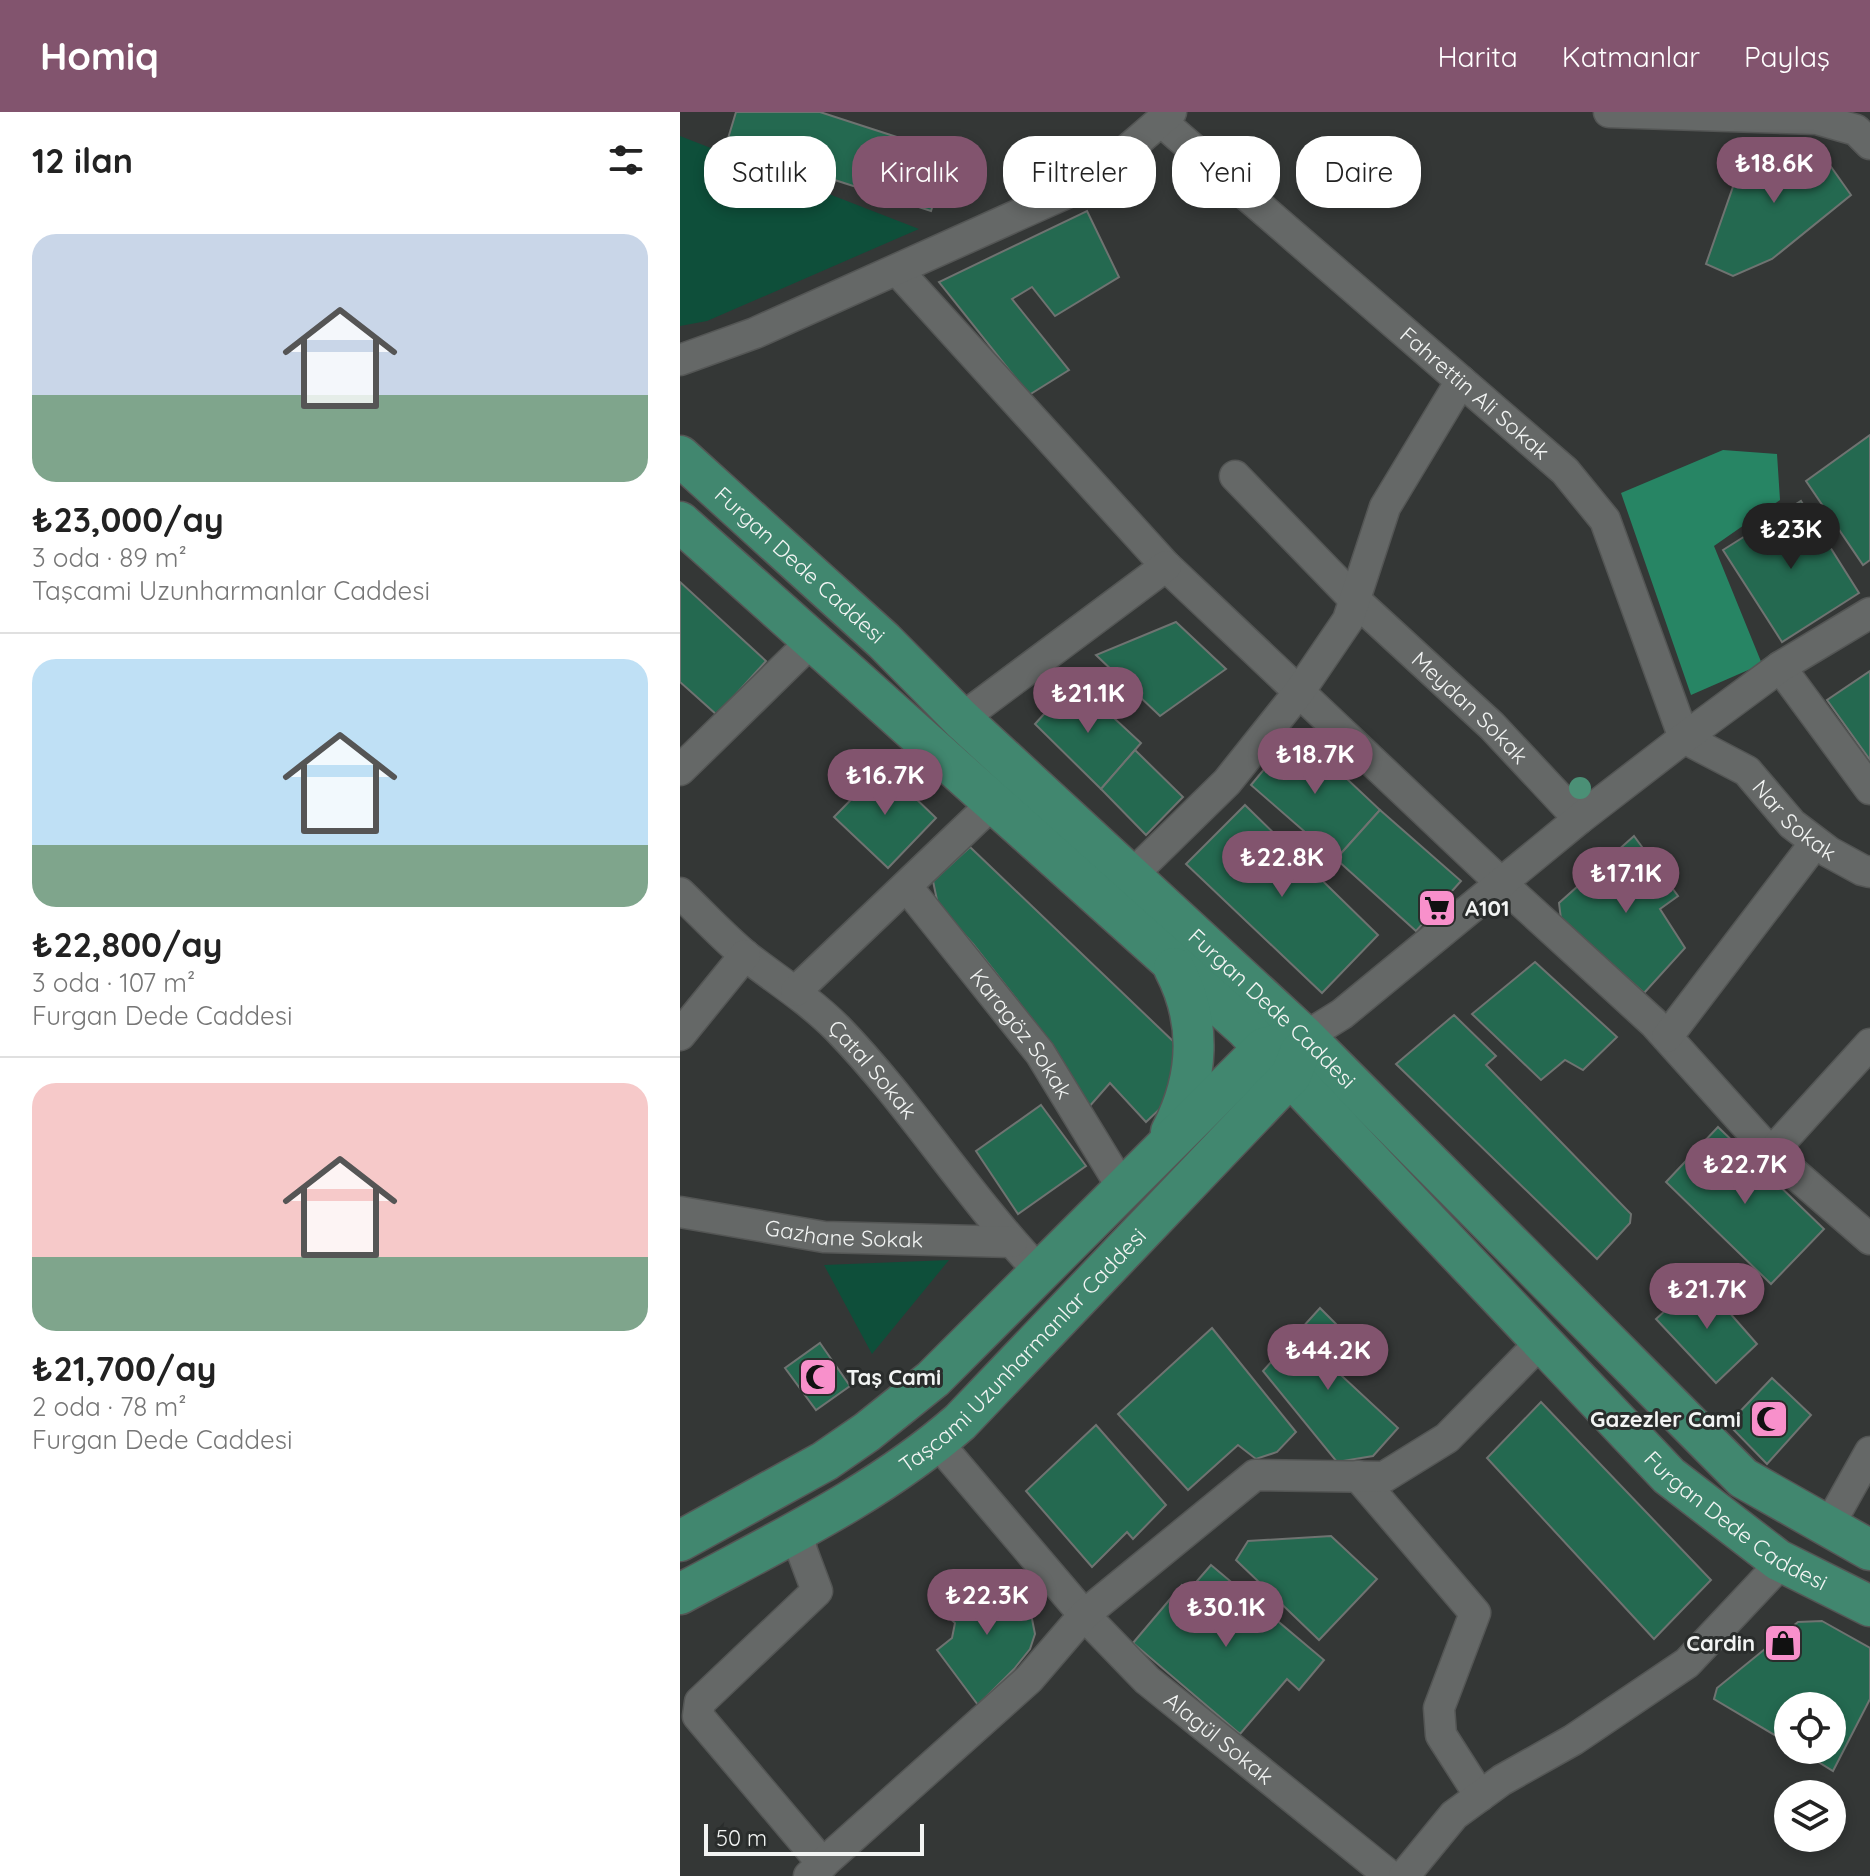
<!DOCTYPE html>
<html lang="tr">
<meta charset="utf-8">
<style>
:root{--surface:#fff;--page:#f2f2f2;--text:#222;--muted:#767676;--line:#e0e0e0;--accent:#82546e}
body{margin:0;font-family:Quicksand,sans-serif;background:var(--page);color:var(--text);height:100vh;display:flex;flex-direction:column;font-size:30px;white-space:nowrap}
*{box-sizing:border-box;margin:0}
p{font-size:26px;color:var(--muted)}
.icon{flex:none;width:44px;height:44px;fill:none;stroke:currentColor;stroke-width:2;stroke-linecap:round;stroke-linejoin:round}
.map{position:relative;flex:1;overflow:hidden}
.panel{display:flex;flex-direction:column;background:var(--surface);width:680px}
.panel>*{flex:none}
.banner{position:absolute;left:24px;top:24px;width:760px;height:72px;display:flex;gap:16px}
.controls{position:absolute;left:1094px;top:1580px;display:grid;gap:16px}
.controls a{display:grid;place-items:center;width:72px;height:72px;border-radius:50%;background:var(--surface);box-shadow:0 4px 12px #0003;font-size:40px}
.scale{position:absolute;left:24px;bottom:20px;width:220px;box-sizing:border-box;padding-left:8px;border:4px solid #f2f4f3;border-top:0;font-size:22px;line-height:28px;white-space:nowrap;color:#f2f4f3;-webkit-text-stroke:6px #2a2d2c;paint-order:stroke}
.price{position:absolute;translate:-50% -68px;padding:0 18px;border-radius:28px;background:var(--accent);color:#fff;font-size:26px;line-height:52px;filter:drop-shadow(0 2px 4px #0008)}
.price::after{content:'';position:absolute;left:50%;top:48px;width:24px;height:18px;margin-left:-12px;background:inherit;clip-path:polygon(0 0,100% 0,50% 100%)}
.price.on{background:#222;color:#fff}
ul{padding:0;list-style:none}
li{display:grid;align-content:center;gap:16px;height:424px;padding:0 32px}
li+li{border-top:2px solid var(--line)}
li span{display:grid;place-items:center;height:248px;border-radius:24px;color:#555}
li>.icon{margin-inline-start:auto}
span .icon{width:144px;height:144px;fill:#fffc;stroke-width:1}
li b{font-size:34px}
h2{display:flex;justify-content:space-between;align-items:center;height:96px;padding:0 32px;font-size:34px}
.pill{padding:0 28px;border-radius:32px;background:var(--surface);box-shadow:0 4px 12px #0003;font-size:28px;line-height:72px}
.pill.on{background:var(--accent);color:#fff}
header{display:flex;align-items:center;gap:48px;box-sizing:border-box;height:112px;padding:0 40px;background:var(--accent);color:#fff}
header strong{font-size:38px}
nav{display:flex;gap:44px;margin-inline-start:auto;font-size:28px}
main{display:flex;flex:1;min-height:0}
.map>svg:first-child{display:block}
.green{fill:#0e4f3a}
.forest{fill:#278564}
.building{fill:#246950;stroke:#6f7371;stroke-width:2}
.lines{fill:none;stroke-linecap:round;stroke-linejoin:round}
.minor-casing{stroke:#545655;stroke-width:33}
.major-casing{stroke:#545655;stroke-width:43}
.minor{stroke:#656867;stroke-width:30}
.major{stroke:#41876f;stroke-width:40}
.tree{fill:#4b9076}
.labels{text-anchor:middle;stroke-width:6;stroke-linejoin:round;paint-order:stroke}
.street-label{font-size:22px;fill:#f2f4f3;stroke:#2a2d2c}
.poi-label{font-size:22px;font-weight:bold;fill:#f2f4f3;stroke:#2a2d2c;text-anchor:start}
</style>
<header>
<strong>Homiq</strong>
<nav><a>Harita</a><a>Katmanlar</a><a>Paylaş</a></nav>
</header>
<main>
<section class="panel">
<h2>12 ilan<svg class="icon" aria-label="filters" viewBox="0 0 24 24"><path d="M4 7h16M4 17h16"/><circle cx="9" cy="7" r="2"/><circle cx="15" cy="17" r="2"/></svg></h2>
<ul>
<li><span style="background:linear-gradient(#c9d6e8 65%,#7fa58c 0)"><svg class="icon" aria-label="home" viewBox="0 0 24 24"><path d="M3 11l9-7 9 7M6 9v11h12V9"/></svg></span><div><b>₺23,000/ay</b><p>3 oda · 89 m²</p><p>Taşcami Uzunharmanlar Caddesi</p></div></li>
<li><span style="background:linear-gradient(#bfe0f5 75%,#7fa58c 0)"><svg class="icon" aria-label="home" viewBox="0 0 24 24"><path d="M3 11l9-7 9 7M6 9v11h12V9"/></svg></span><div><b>₺22,800/ay</b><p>3 oda · 107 m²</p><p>Furgan Dede Caddesi</p></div></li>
<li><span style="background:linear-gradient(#f6c9c9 70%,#7fa58c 0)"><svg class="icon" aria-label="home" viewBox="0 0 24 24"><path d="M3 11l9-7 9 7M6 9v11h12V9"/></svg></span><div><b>₺21,700/ay</b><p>2 oda · 78 m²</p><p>Furgan Dede Caddesi</p></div></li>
</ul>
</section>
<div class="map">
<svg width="1190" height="1764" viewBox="0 0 1190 1764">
<rect width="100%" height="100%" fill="#343736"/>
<g class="green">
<polygon points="0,24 239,117 27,209 0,214"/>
<polygon points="269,1148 192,1242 144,1153"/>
</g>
<polygon class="forest" points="1043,338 1097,342 1100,388 1034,434 1082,552 1011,583 941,381"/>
<g class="building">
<polygon points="56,0 140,0 269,42 251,99 46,33"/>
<polygon points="1077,30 1108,32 1142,42 1171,83 1092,147 1053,164 1026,152 1062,49"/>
<polygon points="407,99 439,165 375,204 352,175 332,187 389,258 349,283 259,170"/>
<polygon points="1190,323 1190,448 1183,453 1126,369"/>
<polygon points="1121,389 1179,481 1102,530 1043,438"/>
<polygon points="0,470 86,549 37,603 0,570"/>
<polygon points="496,510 546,557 480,604 416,543"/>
<polygon points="1190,559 1190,648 1147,588"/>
<polygon points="394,569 461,631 421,677 355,612"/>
<polygon points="616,619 700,698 656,747 571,673"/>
<polygon points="455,638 503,685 466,723 421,677"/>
<polygon points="203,655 256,706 208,756 154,705"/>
<polygon points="565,693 698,823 642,881 506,752"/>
<polygon points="700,698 781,769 736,819 656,747"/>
<polygon points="954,724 998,784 980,797 1005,836 964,881 881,807 879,791"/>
<polygon points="290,735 495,931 502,976 466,1010 430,971 408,996 338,889 293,832 258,793 253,769"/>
<polygon points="855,850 937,925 903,958 885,948 861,968 792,902"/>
<polygon points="774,903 816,944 806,953 951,1102 950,1111 917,1147 716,952"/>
<polygon points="361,993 406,1054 338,1102 296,1039"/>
<polygon points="1038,1015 1144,1117 1091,1172 986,1070"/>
<polygon points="1020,1167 1077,1232 1036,1271 976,1207"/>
<polygon points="640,1196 672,1228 649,1252 718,1316 693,1344 657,1350 583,1259"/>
<polygon points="532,1216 616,1320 597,1340 576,1347 558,1333 508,1378 438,1302"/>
<polygon points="140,1231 170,1274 136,1298 105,1256"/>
<polygon points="1092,1266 1131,1303 1087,1352 1048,1312"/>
<polygon points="861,1290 1031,1468 974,1527 807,1346"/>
<polygon points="416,1313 486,1393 453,1427 447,1420 412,1455 346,1379"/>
<polygon points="651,1424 697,1467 639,1528 556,1448 568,1429"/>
<polygon points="531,1453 644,1548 619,1578 607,1567 560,1622 453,1531 502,1473 511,1476"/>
<polygon points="315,1459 352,1507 355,1522 350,1537 334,1557 298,1593 257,1538 272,1526 275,1511 265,1502"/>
<polygon points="1142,1509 1190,1536 1190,1587 1153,1659 1119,1638 1152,1638 1152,1594 1108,1594 1108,1631 1034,1587 1037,1576 1118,1510"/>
</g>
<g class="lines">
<g class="minor-casing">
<g id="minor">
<polyline points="929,0 1137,7 1176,18 1190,32"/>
<path id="s1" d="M482,10L885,359L925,408L1004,626L1067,659L1112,712L1149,740L1182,758L1190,760"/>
<polyline points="217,158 486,454 821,771 974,911 1091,1041 1190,1127"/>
<polyline points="0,248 75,221 409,71 491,0"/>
<path id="s2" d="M555,364L675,488L812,614L899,707"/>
<polyline points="1100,555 1190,677"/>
<polyline points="281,607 486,454"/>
<polyline points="0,658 133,528"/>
<polyline points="451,764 547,670 619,580 668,508 705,395 781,269"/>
<path id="s3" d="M227,775L360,941L443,1077"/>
<path id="s4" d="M0,781C22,802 43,825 66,844C97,868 129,888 157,916C231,992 287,1084 360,1160"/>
<polyline points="116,879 313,691"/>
<polyline points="0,923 65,843"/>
<polyline points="625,925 662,902 899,707 1004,626 1100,555 1190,501"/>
<polyline points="987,925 1135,731"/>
<polyline points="1091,1041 1190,932"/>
<path id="s5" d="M0,1100L144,1125L332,1130"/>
<path id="s6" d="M257,1330L404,1503L467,1568L710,1764"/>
<polyline points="678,1364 795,1501 759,1596 761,1623 800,1684"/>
<polyline points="1148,1415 1190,1340"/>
<polyline points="118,1418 122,1439 137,1479 20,1590 18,1604 143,1752"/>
<polyline points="129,1764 349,1567 404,1503 575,1363 704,1365 767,1326 863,1228"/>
<polyline points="724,1764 774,1703 822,1668 893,1628 1007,1551 1102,1450"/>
</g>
</g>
<g class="major-casing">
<g id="major">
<path id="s7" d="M0,344L204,529L281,607L625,925L1063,1366L1190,1438"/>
<path id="s8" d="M0,410L565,916L989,1364L1098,1448L1190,1494"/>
<path d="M491,1020C519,966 522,910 494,856"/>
<polyline points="0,1429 145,1349 187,1320 253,1267 584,936 610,929"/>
<path id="s9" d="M0,1482C96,1430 198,1382 280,1310L611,963L620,940"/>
</g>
</g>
<use href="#minor" class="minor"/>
<use href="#major" class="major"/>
</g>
<circle class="tree" cx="900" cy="676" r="11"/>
<defs>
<g id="supermarket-square" transform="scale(2)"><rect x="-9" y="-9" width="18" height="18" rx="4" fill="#f890cb" stroke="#2a2d2c"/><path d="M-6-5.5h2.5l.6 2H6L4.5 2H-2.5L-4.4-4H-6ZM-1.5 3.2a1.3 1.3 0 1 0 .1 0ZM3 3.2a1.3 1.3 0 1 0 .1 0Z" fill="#111"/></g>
<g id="mosque-square" transform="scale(2)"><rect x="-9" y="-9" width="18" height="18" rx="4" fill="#f890cb" stroke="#2a2d2c"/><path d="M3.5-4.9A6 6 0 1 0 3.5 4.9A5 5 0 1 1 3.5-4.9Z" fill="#111"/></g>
<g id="shop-square" transform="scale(2)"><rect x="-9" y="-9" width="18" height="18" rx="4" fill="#f890cb" stroke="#2a2d2c"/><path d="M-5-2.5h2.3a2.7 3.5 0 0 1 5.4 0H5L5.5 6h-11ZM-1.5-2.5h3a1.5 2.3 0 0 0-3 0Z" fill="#111"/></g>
</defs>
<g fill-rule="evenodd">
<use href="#supermarket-square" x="757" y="796"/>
<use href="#mosque-square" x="138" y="1265"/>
<use href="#mosque-square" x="1089" y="1307"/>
<use href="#shop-square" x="1103" y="1531"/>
</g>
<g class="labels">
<g class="street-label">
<text dy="8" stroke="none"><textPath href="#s1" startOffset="414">Fahrettin Ali Sokak</textPath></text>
<text dy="8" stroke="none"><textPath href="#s7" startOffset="162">Furgan Dede Caddesi</textPath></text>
<text dy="8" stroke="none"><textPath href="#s2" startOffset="330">Meydan Sokak</textPath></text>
<text dy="8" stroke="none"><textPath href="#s1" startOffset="968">Nar Sokak</textPath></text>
<text dy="8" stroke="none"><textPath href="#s7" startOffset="810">Furgan Dede Caddesi</textPath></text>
<text dy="8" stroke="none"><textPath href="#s3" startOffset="186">Karagöz Sokak</textPath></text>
<text dy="8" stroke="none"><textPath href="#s4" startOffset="262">Çatal Sokak</textPath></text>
<text dy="8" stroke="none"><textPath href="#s5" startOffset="166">Gazhane Sokak</textPath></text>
<text dy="8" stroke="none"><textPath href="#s9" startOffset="424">Taşcami Uzunharmanlar Caddesi</textPath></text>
<text dy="8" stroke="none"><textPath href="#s8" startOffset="1456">Furgan Dede Caddesi</textPath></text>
<text dy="8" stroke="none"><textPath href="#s6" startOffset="410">Alagül Sokak</textPath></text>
</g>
<g class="poi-label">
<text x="785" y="804">A101</text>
<text x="166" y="1273">Taş Cami</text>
<text x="1061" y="1315" text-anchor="end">Gazezler Cami</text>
<text x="1075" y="1539" text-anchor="end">Cardin</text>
</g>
</g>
</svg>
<div class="controls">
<a><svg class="icon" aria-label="locate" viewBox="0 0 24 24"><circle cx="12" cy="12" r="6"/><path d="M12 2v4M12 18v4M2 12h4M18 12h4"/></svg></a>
<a><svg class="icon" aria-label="layers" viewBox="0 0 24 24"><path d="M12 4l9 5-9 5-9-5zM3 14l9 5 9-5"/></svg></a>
</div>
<div class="scale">50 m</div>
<b class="price" style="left:1094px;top:93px">₺18.6K</b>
<b class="price on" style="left:1111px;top:459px">₺23K</b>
<b class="price" style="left:408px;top:623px">₺21.1K</b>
<b class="price" style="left:635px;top:684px">₺18.7K</b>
<b class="price" style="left:205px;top:705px">₺16.7K</b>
<b class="price" style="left:602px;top:787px">₺22.8K</b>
<b class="price" style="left:946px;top:803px">₺17.1K</b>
<b class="price" style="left:1065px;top:1094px">₺22.7K</b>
<b class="price" style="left:1027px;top:1219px">₺21.7K</b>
<b class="price" style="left:648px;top:1280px">₺44.2K</b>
<b class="price" style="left:307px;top:1525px">₺22.3K</b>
<b class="price" style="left:546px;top:1537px">₺30.1K</b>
<div class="banner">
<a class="pill">Satılık</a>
<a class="pill on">Kiralık</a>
<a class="pill">Filtreler</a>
<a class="pill">Yeni</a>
<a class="pill">Daire</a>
</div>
</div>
</main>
